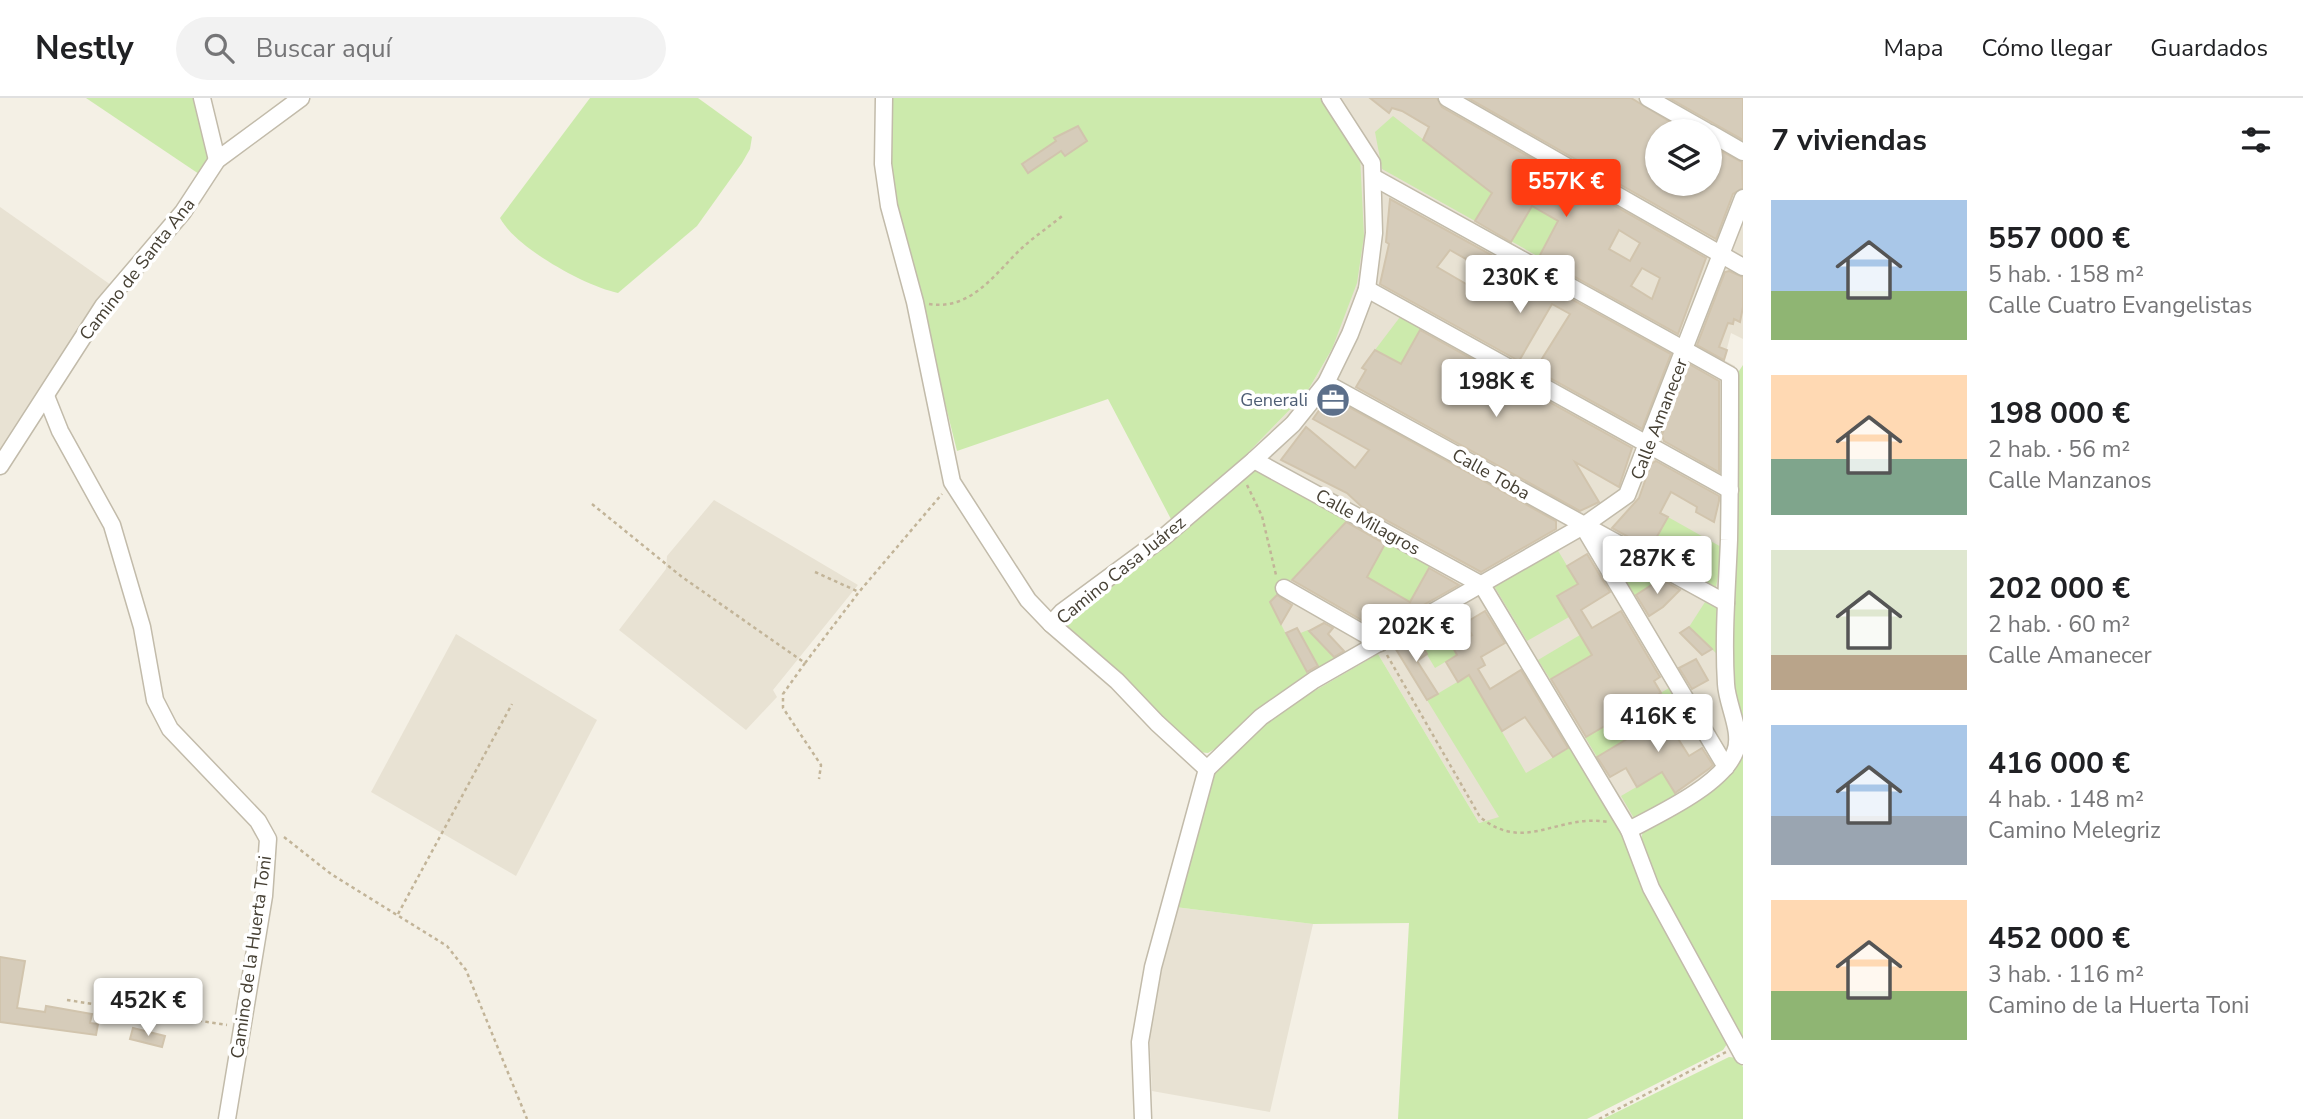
<!DOCTYPE html>
<html lang="es">
<meta charset="utf-8">
<style>
:root{--surface:#fff;--page:#f2f2f2;--text:#202124;--muted:#757577;--line:#e0e0e0;--accent:#ff3c11}
body{margin:0;font-family:"Nunito Sans",sans-serif;background:var(--page);color:var(--text);height:100vh;display:flex;flex-direction:column;font-size:26px;white-space:nowrap}
*{box-sizing:border-box;margin:0}
p{font-size:23px;color:var(--muted)}
.icon{flex:none;width:38px;height:38px;fill:none;stroke:currentColor;stroke-width:2;stroke-linecap:round;stroke-linejoin:round}
.map{position:relative;flex:1;overflow:hidden}
.panel{display:flex;flex-direction:column;background:var(--surface);width:560px}
.panel>*{flex:none}
.controls{position:absolute;left:1645px;top:21px;display:grid;gap:14px}
.controls a{display:grid;place-items:center;width:77px;height:77px;border-radius:50%;background:var(--surface);box-shadow:0 2px 5px #0004;font-size:35px}
.price{position:absolute;translate:-50% -60px;padding:0 16px;border-radius:7px;background:#fff;color:#222;font-size:23px;line-height:46px;filter:drop-shadow(0 2px 4px #0008)}
.price::after{content:'';position:absolute;left:50%;top:42px;width:21px;height:16px;margin-left:-10px;background:inherit;clip-path:polygon(0 0,100% 0,50% 100%)}
.price.on{background:var(--accent);color:#fff}
ul{padding:0;list-style:none}
li{display:flex;align-items:center;gap:21px;height:175px;padding:0 28px}
li span{display:grid;place-items:center;flex:none;width:196px;height:140px;border-radius:0px;color:#555}
li>.icon{margin-inline-start:auto}
span .icon{width:84px;height:84px;fill:#fffc;stroke-width:1}
li b{font-size:30px}
h2{display:flex;justify-content:space-between;align-items:center;height:84px;padding:0 28px;font-size:30px}
header{display:flex;align-items:center;gap:42px;box-sizing:border-box;height:98px;padding:0 35px;background:var(--surface);border-bottom:2px solid var(--line)}
header strong{font-size:33px}
nav{display:flex;gap:38px;margin-inline-start:auto;font-size:24px}
.search{width:490px;height:63px;background:var(--page);display:flex;align-items:center;gap:18px;box-sizing:border-box;padding:0 24px;border-radius:38px;color:var(--muted);font-size:26px}
main{display:flex;flex:1;min-height:0}
.map>svg:first-child{display:block}
.residential{fill:#e8e2d3;fill-rule:evenodd}
.green{fill:#cceaac}
.building{fill:#d6ccba;stroke:#d1c4ad;stroke-width:2;fill-rule:evenodd}
.lines{fill:none;stroke-linecap:round;stroke-linejoin:round}
.minor-casing{stroke:#c2bbaa;stroke-width:19}
.path{stroke:#c2b498;stroke-width:2.5;stroke-dasharray:3.5 3.5;stroke-linecap:butt}
.minor{stroke:#fff;stroke-width:16}
.labels{text-anchor:middle;stroke-width:7;stroke-linejoin:round;paint-order:stroke}
.street-label{font-size:18px;fill:#464034;stroke:#fff}
.service-label{font-size:18px;fill:#4e5e75;stroke:#fff;text-anchor:end}
</style>
<header>
<strong>Nestly</strong>
<div class="search"><svg class="icon" aria-label="search" viewBox="0 0 24 24"><circle cx="10" cy="10" r="6"/><path d="M15 15l6 6"/></svg>Buscar aquí</div>
<nav><a>Mapa</a><a>Cómo llegar</a><a>Guardados</a></nav>
</header>
<main>
<div class="map">
<svg width="1743" height="1021" viewBox="0 0 1743 1021">
<rect width="100%" height="100%" fill="#f4f0e5"/>
<g class="residential">
<path d="M1325,0H1743V241L1731,235L1724,262L1735,268V279L1739,656L1650,725L1546,709L1479,725L1378,556L1313,592L1270,504L1348,422L1239,364L1307,294L1332,251ZM1657,33H1710V86H1657Z"/>
<polygon points="0,109 111,187 0,358"/>
<polygon points="714,402 858,487 773,592 777,599 746,632 619,532 666,471 667,458"/>
<polygon points="456,536 597,622 516,778 371,694"/>
<polygon points="1175,809 1313,826 1270,1014 1152,993 1149,933"/>
</g>
<g class="green">
<polygon points="86,0 198,0 209,57 202,78"/>
<path d="M590,0H698L752,39L750,51L742,65L697,128L618,195C585,188 516,150 500,120Z"/>
<polygon points="888,0 1325,0 1360,58 1364,138 1357,185 1332,251 1307,294 1239,364 1172,423 1108,301 957,353 891,89"/>
<polygon points="1393,18 1492,95 1475,123 1382,71 1375,34"/>
<polygon points="1532,108 1558,123 1539,159 1511,143"/>
<polygon points="1400,219 1421,230 1401,266 1375,252"/>
<polygon points="1743,267 1743,945 1652,782 1639,750 1644,729 1739,656 1731,596 1735,279"/>
<polygon points="1253,371 1348,422 1270,504 1288,540 1308,532 1335,560 1319,570 1309,552 1298,557 1309,579 1275,599 1216,650 1208,655 1198,654 1069,533 1066,524 1075,513"/>
<polygon points="1668,419 1723,450 1716,489 1650,452"/>
<polygon points="1386,443 1430,467 1410,504 1367,479"/>
<polygon points="1557,451 1578,486 1557,498 1569,519 1527,543 1494,488"/>
<polygon points="1622,457 1663,480 1635,498 1614,463"/>
<polygon points="1705,504 1720,512 1720,559 1689,529"/>
<polygon points="1436,522 1457,557 1435,570 1414,535"/>
<polygon points="1580,537 1592,557 1550,581 1538,562"/>
<polygon points="1378,556 1479,725 1499,719 1427,602 1469,577 1526,675 1569,650 1626,738 1623,741 1633,764 1729,943 1723,952 1587,1021 1398,1021 1409,825 1313,826 1175,809 1212,680 1228,656 1266,621"/>
<polygon points="1669,590 1680,610 1597,659 1585,639"/>
<polygon points="1662,674 1676,697 1635,722 1621,698"/>
<polygon points="1729,959 1738,960 1743,969 1743,1021 1603,1021"/>
</g>
<g class="building">
<path d="M1370,0H1437L1442,9L1706,160L1678,236L1539,159L1558,123L1532,108L1511,144L1475,123L1492,95L1423,42L1429,29L1402,13L1392,10L1389,15ZM1619,132L1640,145L1630,163L1609,151ZM1642,170L1660,180L1652,201L1631,188Z"/>
<polygon points="1468,0 1631,0 1685,33 1657,33 1657,86 1710,86 1710,47 1742,64 1743,90 1733,96 1716,141"/>
<polygon points="1669,0 1743,0 1743,42 1713,25"/>
<polygon points="1078,28 1087,43 1065,58 1061,53 1028,75 1022,66 1056,43 1054,40"/>
<path d="M1390,101L1671,256L1642,331L1535,272L1570,216L1552,206L1519,263L1380,186L1389,146L1386,144ZM1450,152L1496,178L1485,197L1437,169Z"/>
<polygon points="1729,173 1743,179 1743,209 1740,224 1734,221 1733,226 1728,225 1719,249 1727,252 1724,262 1697,247 1725,174"/>
<polygon points="1420,232 1632,350 1619,389 1575,364 1599,404 1580,413 1356,289 1366,272 1362,270 1375,252 1401,266"/>
<polygon points="1689,266 1719,283 1719,374 1664,343 1662,337"/>
<polygon points="1329,298 1556,423 1556,431 1481,474 1362,409 1347,395 1281,362 1306,329 1355,370 1369,352 1313,321"/>
<polygon points="1656,363 1719,398 1719,403 1714,424 1696,414 1697,409 1671,394 1660,415 1668,419 1650,451 1612,430 1639,400 1651,366"/>
<polygon points="1346,424 1385,446 1367,479 1410,504 1429,470 1459,487 1379,532 1292,482"/>
<polygon points="1694,450 1705,456 1694,475 1683,469"/>
<polygon points="1587,456 1610,494 1581,512 1592,530 1621,513 1660,579 1654,583 1661,595 1586,639 1551,581 1592,557 1557,498 1578,486 1567,468"/>
<polygon points="1661,481 1680,492 1663,509 1649,518 1636,497"/>
<polygon points="1277,497 1292,507 1281,526 1270,504"/>
<polygon points="1485,513 1505,545 1481,559 1485,567 1478,571 1490,591 1521,572 1568,650 1553,659 1525,619 1502,633 1469,577 1458,584 1446,564 1457,557 1452,548 1472,537 1465,525"/>
<polygon points="1324,525 1333,530 1328,536 1344,553 1334,559 1309,533"/>
<polygon points="1689,529 1712,551 1702,557 1680,535"/>
<polygon points="1297,530 1318,568 1307,574 1286,535"/>
<polygon points="1415,536 1427,556 1417,563 1438,596 1427,602 1394,548"/>
<polygon points="1696,561 1708,582 1692,591 1679,570"/>
<polygon points="1679,610 1691,630 1677,639 1689,658 1702,650 1713,667 1710,670 1675,695 1662,674 1637,689 1626,670 1610,679 1597,659"/>
<polygon points="0,859 25,863 17,910 45,914 46,908 92,916 90,925 98,926 96,937 0,924"/>
<polygon points="133,930 165,938 162,949 130,941"/>
</g>
<g class="lines">
<g class="minor-casing">
<g id="minor">
<polyline points="202,0 217,62"/>
<polyline points="884,0 883,66 889,108 915,204 952,384 1028,502 1051,526"/>
<polyline points="1447,0 1743,169"/>
<polyline points="1648,0 1706,33"/>
<polyline points="1710,35 1743,54"/>
<path d="M1373,79L1730,277C1730,332 1730,387 1729,442C1727,491 1723,538 1726,586C1727,607 1743,634 1735,654C1722,687 1659,716 1629,732"/>
<polyline points="1367,191 1730,392"/>
<polyline points="1326,285 1726,505"/>
<polyline points="46,298 60,333 112,427 142,529 155,602 170,631 258,723 268,741 264,798 227,1021"/>
<polyline points="1254,362 1482,487 1629,732 1651,790 1743,958"/>
<polyline points="0,368 103,208 183,114 217,62 301,0"/>
<polyline points="1584,430 1726,669"/>
<polyline points="1284,490 1380,545"/>
<polyline points="1207,671 1261,619 1314,582 1583,428 1627,397 1743,100"/>
<polyline points="1143,1021 1140,944 1153,869 1207,671 1157,625 1117,583 1051,526 1062,514 1165,438 1254,362 1293,326 1326,285 1350,236 1367,191 1374,135 1372,65 1330,0"/>
</g>
</g>
<g class="path">
<path d="M929,206C972,213 996,174 1023,149C1035,138 1049,129 1062,118"/>
<polyline points="1247,387 1262,418 1276,477"/>
<polyline points="592,406 682,479 805,565 859,494 942,396"/>
<polyline points="815,474 859,494"/>
<path d="M1387,557L1480,719C1525,756 1558,715 1608,724"/>
<polyline points="805,565 783,596 783,610 821,667 819,681"/>
<polyline points="284,739 331,776 447,848 466,872 527,1021"/>
<polyline points="398,816 512,606"/>
<polyline points="67,902 227,927"/>
<polyline points="1599,1021 1726,954"/>
</g>
<use href="#minor" class="minor"/>
</g>
<defs>
<g id="office-disc" transform="scale(1.75)"><circle r="9.5" fill="#5c6f8a" stroke="#fff"/><path d="M-6-3h4V-5.5h4V-3h4V5H-6ZM-1-4.5V-3h2v-1.5ZM-6 0V1H6V0Z" fill="#fff"/></g>
</defs>
<g fill-rule="evenodd">
<use href="#office-disc" x="1333" y="302"/>
</g>
<g class="labels">
<g class="street-label">
<text transform="translate(137 171) rotate(-52)" y="6">Camino de Santa Ana</text>
<text transform="translate(1659 321) rotate(-69)" y="6">Calle Amanecer</text>
<text transform="translate(1491 376) rotate(29)" y="6">Calle Toba</text>
<text transform="translate(1368 424) rotate(29)" y="6">Calle Milagros</text>
<text transform="translate(1121 472) rotate(-39)" y="6">Camino Casa Juárez</text>
<text transform="translate(251 859) rotate(-82)" y="6">Camino de la Huerta Toni</text>
</g>
<g class="service-label">
<text x="1308" y="308">Generali</text>
</g>
</g>
</svg>
<div class="controls">
<a><svg class="icon" aria-label="layers" viewBox="0 0 24 24"><path d="M12 4l9 5-9 5-9-5zM3 14l9 5 9-5"/></svg></a>
</div>
<b class="price on" style="left:1566px;top:121px">557K €</b>
<b class="price" style="left:1520px;top:217px">230K €</b>
<b class="price" style="left:1496px;top:321px">198K €</b>
<b class="price" style="left:1657px;top:498px">287K €</b>
<b class="price" style="left:1416px;top:566px">202K €</b>
<b class="price" style="left:1658px;top:656px">416K €</b>
<b class="price" style="left:148px;top:940px">452K €</b>
</div>
<section class="panel">
<h2>7 viviendas<svg class="icon" aria-label="filters" viewBox="0 0 24 24"><path d="M4 7h16M4 17h16"/><circle cx="9" cy="7" r="2"/><circle cx="15" cy="17" r="2"/></svg></h2>
<ul>
<li><span style="background:linear-gradient(#a9c7e8 65%,#8fb573 0)"><svg class="icon" aria-label="home" viewBox="0 0 24 24"><path d="M3 11l9-7 9 7M6 9v11h12V9"/></svg></span><div><b>557 000 €</b><p>5 hab. · 158 m²</p><p>Calle Cuatro Evangelistas</p></div></li>
<li><span style="background:linear-gradient(#ffd9b3 60%,#7fa58c 0)"><svg class="icon" aria-label="home" viewBox="0 0 24 24"><path d="M3 11l9-7 9 7M6 9v11h12V9"/></svg></span><div><b>198 000 €</b><p>2 hab. · 56 m²</p><p>Calle Manzanos</p></div></li>
<li><span style="background:linear-gradient(#dfe7d0 75%,#b9a48a 0)"><svg class="icon" aria-label="home" viewBox="0 0 24 24"><path d="M3 11l9-7 9 7M6 9v11h12V9"/></svg></span><div><b>202 000 €</b><p>2 hab. · 60 m²</p><p>Calle Amanecer</p></div></li>
<li><span style="background:linear-gradient(#a9c7e8 65%,#9aa5b1 0)"><svg class="icon" aria-label="home" viewBox="0 0 24 24"><path d="M3 11l9-7 9 7M6 9v11h12V9"/></svg></span><div><b>416 000 €</b><p>4 hab. · 148 m²</p><p>Camino Melegriz</p></div></li>
<li><span style="background:linear-gradient(#ffd9b3 65%,#8fb573 0)"><svg class="icon" aria-label="home" viewBox="0 0 24 24"><path d="M3 11l9-7 9 7M6 9v11h12V9"/></svg></span><div><b>452 000 €</b><p>3 hab. · 116 m²</p><p>Camino de la Huerta Toni</p></div></li>
</ul>
</section>
</main>
